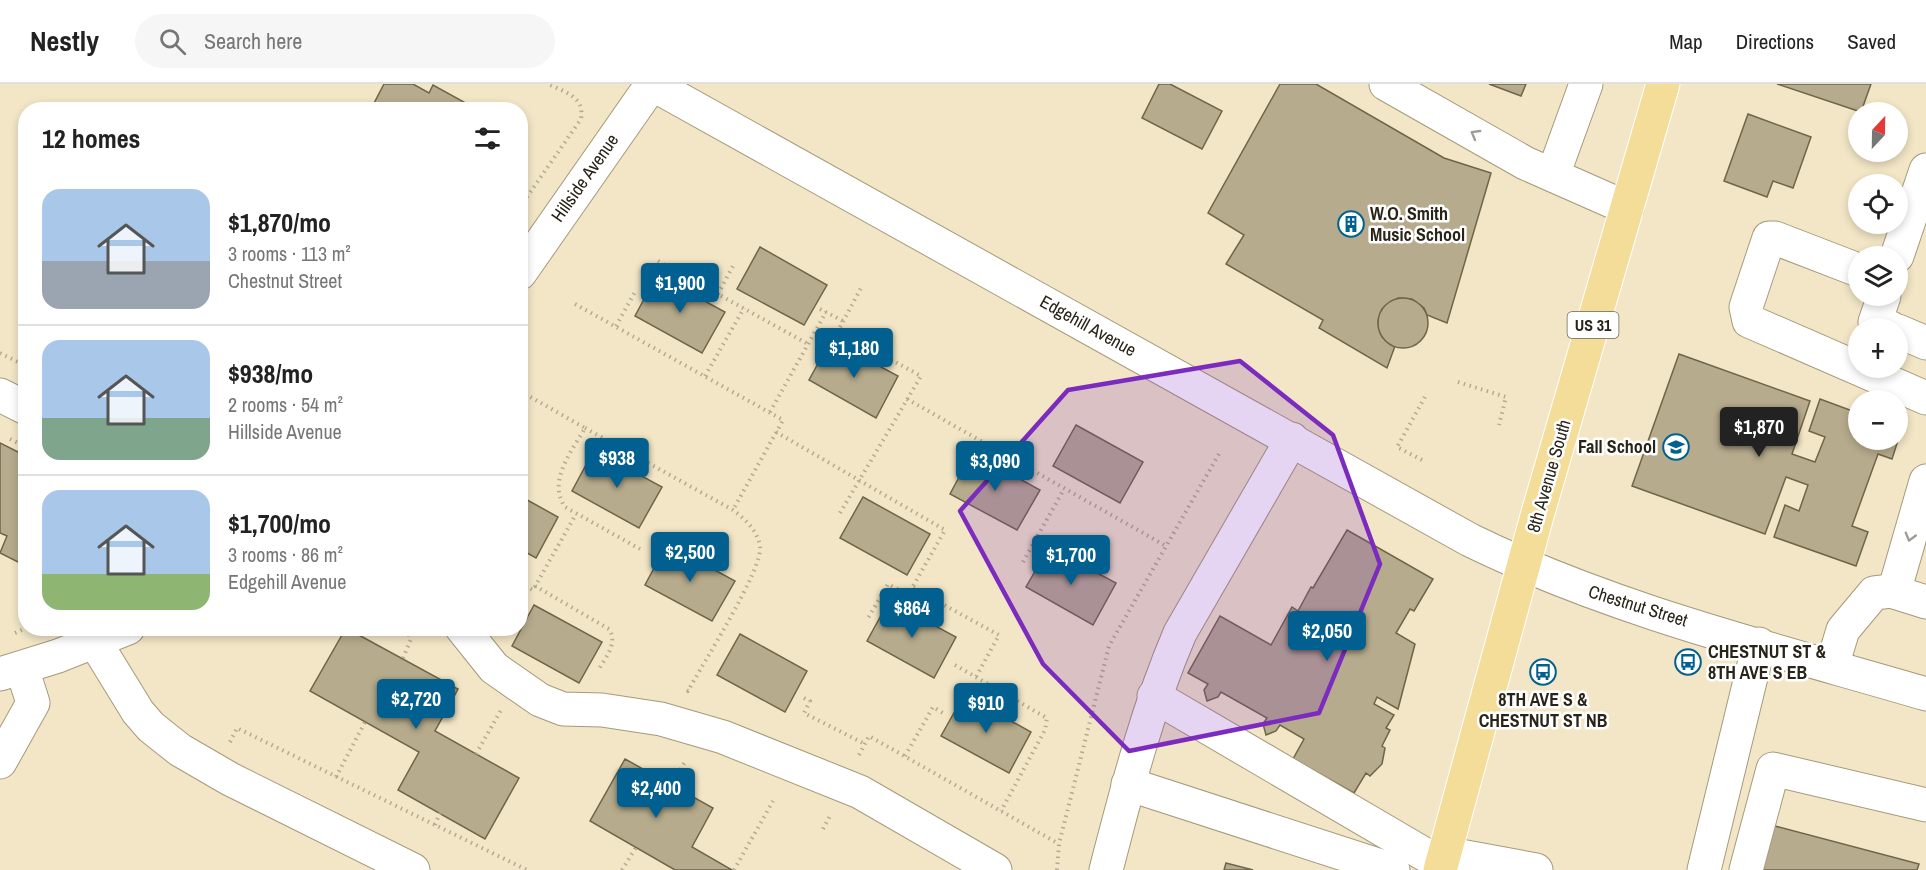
<!DOCTYPE html>
<meta charset="utf-8">
<style>
:root{--surface:#fff;--page:#f6f6f6;--text:#222;--muted:#767676;--line:#e0e0e0;--accent:#016090}
body{margin:0;font-family:"Archivo Narrow",sans-serif;background:var(--page);color:var(--text);height:100vh;display:flex;flex-direction:column;font-size:22px;white-space:nowrap}
*{box-sizing:border-box;margin:0}
p{font-size:20px;color:var(--muted)}
.icon{flex:none;width:33px;height:33px;fill:none;stroke:currentColor;stroke-width:2;stroke-linecap:round;stroke-linejoin:round}
.map{position:relative;flex:1;overflow:hidden}
.side{position:absolute;left:18px;top:18px;width:510px;height:534px;display:flex;flex-direction:column;background:var(--surface);border-radius:24px;box-shadow:0 3px 9px #0003}
.side>*{flex:none}
.needle{width:39px;rotate:22deg}
.controls{position:absolute;left:1848px;top:18px;display:grid;gap:12px}
.controls a{display:grid;place-items:center;width:60px;height:60px;border-radius:50%;background:var(--surface);box-shadow:0 3px 9px #0003;font-size:30px}
.price{position:absolute;translate:-50% -51px;padding:0 14px;border-radius:6px;background:var(--accent);color:#fff;font-size:20px;line-height:39px;filter:drop-shadow(0 2px 3px #0008)}
.price::after{content:'';position:absolute;left:50%;top:36px;width:18px;height:14px;margin-left:-9px;background:inherit;clip-path:polygon(0 0,100% 0,50% 100%)}
.price.active{background:#222;color:#fff}
ul{padding:0;list-style:none}
li{display:flex;align-items:center;gap:18px;height:150px;padding:0 24px}
li+li{border-top:2px solid var(--line)}
li span{display:grid;place-items:center;flex:none;width:168px;height:120px;border-radius:18px;color:#555}
li>.icon{margin-inline-start:auto}
span .icon{width:72px;height:72px;fill:#fffc;stroke-width:1}
li b{font-size:26px}
h2{display:flex;justify-content:space-between;align-items:center;height:72px;padding:0 24px;font-size:26px}
header{display:flex;align-items:center;gap:36px;box-sizing:border-box;height:84px;padding:0 30px;background:var(--surface);border-bottom:2px solid var(--line)}
header strong{font-size:28px}
nav{display:flex;gap:33px;margin-inline-start:auto;font-size:21px}
.search{width:420px;height:54px;background:var(--page);display:flex;align-items:center;gap:15px;box-sizing:border-box;padding:0 21px;border-radius:33px;color:var(--muted);font-size:22px}
.map>svg:first-child{display:block}
.building{fill:#b6ab8c;stroke:#6f6548;stroke-width:1.5}
.lines{fill:none;stroke-linecap:round;stroke-linejoin:round}
.minor-casing{stroke:#a59a7b;stroke-width:35}
.major-casing{stroke:#fff;stroke-width:35}
.path{stroke:#b4aa91;stroke-width:4;stroke-dasharray:1.5 4.5;stroke-linecap:butt}
.minor{stroke:#fff;stroke-width:33}
.major{stroke:#f4dd98;stroke-width:33}
.oneway{stroke:#9f9c97}
.marked{fill:#7b2cbf;fill-opacity:0.2;stroke:#7b2cbf;stroke-width:4.5;stroke-linejoin:round}
.labels{text-anchor:middle;stroke-width:5;stroke-linejoin:round;paint-order:stroke}
.shield{fill:#fff;stroke:#69665d;stroke-width:1.5}
.shield-label{font-size:16px;font-weight:bold;fill:#292418}
.street-label{font-size:18px;fill:#292418;stroke:#fff}
.poi-label{font-size:18px;font-weight:bold;fill:#292418;stroke:#fff;text-anchor:start}
</style>
<header>
<strong>Nestly</strong>
<div class="search"><svg class="icon" aria-label="search" viewBox="0 0 24 24"><circle cx="10" cy="10" r="6"/><path d="M15 15l6 6"/></svg>Search here</div>
<nav><a>Map</a><a>Directions</a><a>Saved</a></nav>
</header>
<div class="map">
<svg width="1926" height="786" viewBox="0 0 1926 786">
<rect width="100%" height="100%" fill="#f2e6c6"/>
<g class="building">
<polygon points="384,0 413,0 429,9 433,1 473,23 472,26 377,26 372,23"/>
<polygon points="1159,0 1170,0 1222,27 1202,65 1142,34"/>
<polygon points="1280,0 1316,0 1444,74 1491,89 1447,239 1427,231 1424,224 1412,215 1398,214 1382,225 1378,237 1379,245 1382,253 1395,262 1387,284 1319,244 1323,236 1226,180 1244,151 1208,129"/>
<polygon points="1489,0 1526,0 1521,12"/>
<polygon points="1777,0 1871,0 1861,28"/>
<polygon points="1748,30 1811,53 1793,104 1773,97 1767,113 1724,97"/>
<polygon points="760,163 827,201 804,241 737,205"/>
<polygon points="657,191 725,228 702,269 635,232"/>
<circle cx="1403" cy="239" r="25"/>
<polygon points="831,256 898,292 876,334 809,296"/>
<polygon points="1679,270 1810,317 1792,370 1815,378 1825,353 1809,347 1820,315 1858,329 1858,356 1898,356 1898,342 1902,344 1892,375 1878,370 1852,442 1868,448 1856,482 1774,453 1785,421 1799,427 1808,401 1786,393 1765,450 1632,402"/>
<polygon points="1076,341 1143,378 1120,419 1053,382"/>
<polygon points="0,359 26,372 26,482 0,469 7,452 0,449"/>
<polygon points="594,366 662,403 639,444 572,407"/>
<polygon points="972,369 1040,406 1017,446 950,410"/>
<polygon points="520,412 558,433 536,474 520,465"/>
<polygon points="863,413 930,450 907,491 840,454"/>
<polygon points="1347,446 1433,495 1414,527 1410,525 1396,549 1415,560 1398,625 1377,613 1374,620 1394,631 1386,644 1390,646 1382,662 1385,664 1382,680 1370,692 1366,689 1354,709 1293,675 1304,655 1280,641 1276,647 1266,651 1263,640 1267,634 1221,608 1218,613 1207,617 1204,606 1208,600 1188,589 1220,532 1271,561 1292,523 1298,527 1311,503 1313,504"/>
<polygon points="667,460 735,497 712,537 645,501"/>
<polygon points="1049,463 1116,499 1093,541 1026,503"/>
<polygon points="889,517 956,553 934,594 867,557"/>
<polygon points="534,521 602,558 579,599 512,562"/>
<polygon points="346,544 458,605 435,647 519,694 485,755 398,706 419,668 310,607"/>
<polygon points="740,550 807,587 785,628 717,591"/>
<polygon points="964,611 1031,648 1009,689 941,652"/>
<polygon points="625,675 713,724 692,763 732,786 675,786 590,737"/>
<polygon points="1771,741 1919,780 1917,786 1760,786"/>
<polygon points="1226,779 1253,786 1224,786"/>
</g>
<g class="lines">
<g class="minor-casing">
<g id="minor">
<path d="M652,0L1470,456C1613,526 1773,565 1926,610"/>
<polyline points="1386,0 1525,79 1627,124"/>
<polyline points="1553,91 1586,0"/>
<polyline points="1897,172 1926,86"/>
<polyline points="1858,186 1775,154 1769,154 1746,223 1749,237 1926,314"/>
<polyline points="520,189 652,0"/>
<polyline points="1884,212 1875,238 1891,244"/>
<polyline points="1898,247 1926,259"/>
<polyline points="0,311 26,324"/>
<polyline points="1894,508 1926,397"/>
<polyline points="462,544 494,584 540,616 563,625 602,626 661,635 723,653 860,708 995,786"/>
<polyline points="95,558 138,628 151,643 180,666 230,695 413,786"/>
<polyline points="1832,582 1843,546 1874,509 1891,507 1926,518"/>
<polyline points="0,590 58,572 128,544"/>
<polyline points="1154,612 1441,780"/>
<polyline points="0,678 33,619 22,584"/>
<polyline points="1128,700 1393,786"/>
<polyline points="1444,769 1536,786"/>
<path d="M1106,786C1127,705 1147,626 1180,549L1292,355"/>
<polyline points="1704,786 1759,560"/>
<polyline points="1746,786 1773,685 1926,721"/>
</g>
</g>
<g class="major-casing">
<polyline id="major" points="1440,786 1537,432 1663,0"/>
</g>
<g class="path">
<path d="M520,123L581,35C585,13 565,8 548,0"/>
<polyline points="658,177 808,260"/>
<polyline points="718,210 734,180"/>
<polyline points="575,220 783,336 733,426"/>
<polyline points="820,225 843,237"/>
<polyline points="616,242 636,206"/>
<polyline points="0,269 26,282"/>
<polyline points="705,292 744,224"/>
<polyline points="1458,298 1506,313 1499,341"/>
<path d="M520,307L585,344C572,367 547,397 565,423L640,465"/>
<polyline points="907,315 1166,462"/>
<polyline points="770,328 826,228"/>
<path d="M585,344L733,426C745,435 758,447 760,463C763,485 702,581 688,607L686,606"/>
<polyline points="776,348 945,446 908,511 888,500 867,536"/>
<polyline points="10,355 26,363"/>
<polyline points="1422,376 1397,363 1425,313"/>
<polyline points="840,429 921,292 838,247 861,204"/>
<polyline points="1023,478 1064,405"/>
<polyline points="520,499 533,506 576,430"/>
<path d="M535,502L609,545C618,559 606,573 599,585"/>
<polyline points="913,504 999,551 976,593"/>
<polyline points="520,516 527,503"/>
<polyline points="399,544 409,551 411,555 403,574"/>
<polyline points="15,549 26,544"/>
<polyline points="955,581 1047,634 1045,646 1001,727"/>
<polyline points="804,614 810,617 804,629 865,660"/>
<polyline points="230,658 237,644 527,786"/>
<polyline points="476,670 501,626"/>
<polyline points="859,671 869,652 1059,760"/>
<polyline points="905,672 933,623 943,629"/>
<polyline points="336,693 365,638"/>
<polyline points="671,701 686,676"/>
<polyline points="435,741 440,729"/>
<polyline points="823,745 831,730"/>
<polyline points="622,786 636,763"/>
<polyline points="734,786 773,717"/>
<polyline points="1057,786 1059,760 1109,562 1220,368"/>
</g>
<use href="#minor" class="minor"/>
<use href="#major" class="major"/>
</g>
<defs><path id="oneway-chevron" d="M-2-3.5L2.5 0L-2 3.5" fill="none" stroke-width="1.6" stroke-linecap="round" stroke-linejoin="round" transform="scale(1.5)"/></defs>
<g class="oneway">
<use href="#oneway-chevron" transform="translate(1475 50) rotate(-150)"/>
<use href="#oneway-chevron" transform="translate(1910 453) rotate(106)"/>
</g>
<path class="marked" d="M1240,277L1333,351L1380,480L1319,629L1129,667L1043,580L960,427L1068,306Z"/>
<defs>
<g id="building-ring" transform="scale(1.35)"><circle r="9.5" fill="#fff" stroke="#016090" stroke-width="1.5"/><path d="M-4-6H4V6H1V3H-1V6H-4ZM-2.5-4.3h1.7v1.8h-1.7ZM.8-4.3h1.7v1.8H.8ZM-2.5-1h1.7V.8h-1.7ZM.8-1h1.7V.8H.8Z" fill="#016090"/></g>
<g id="school-ring" transform="scale(1.35)"><circle r="9.5" fill="#fff" stroke="#016090" stroke-width="1.5"/><path d="M0-5L7-2L0 1L-7-2ZM-4 1L0 2.5L4 1V4Q0 6-4 4Z" fill="#016090"/></g>
<g id="bus-ring" transform="scale(1.35)"><circle r="9.5" fill="#fff" stroke="#016090" stroke-width="1.5"/><path d="M-5-6H5V4H4V6H2V4H-2V6H-4V4H-5ZM-3.5-4V0h7V-4ZM-3.5 1.2v1.5H-2V1.2ZM2 1.2v1.5H3.5V1.2Z" fill="#016090"/></g>
</defs>
<g fill-rule="evenodd">
<use href="#building-ring" x="1351" y="140"/>
<use href="#school-ring" x="1676" y="363"/>
<use href="#bus-ring" x="1688" y="578"/>
<use href="#bus-ring" x="1543" y="588"/>
</g>
<g class="labels">
<rect class="shield" x="1567.5" y="228" width="51" height="26" rx="4.5"/>
<g class="shield-label">
<text x="1593" y="247">US 31</text>
</g>
<g class="street-label">
<text transform="translate(585 94) rotate(-55)" y="6">Hillside Avenue</text>
<text transform="translate(1088 242) rotate(29)" y="6">Edgehill Avenue</text>
<text transform="translate(1549 392) rotate(-74)" y="6">8th Avenue South</text>
<text transform="translate(1638 522) rotate(17)" y="6">Chestnut Street</text>
</g>
<g class="poi-label">
<text x="1370" y="136">W.O. Smith<tspan x="1370" dy="21">Music School</tspan></text>
<text x="1656" y="369" text-anchor="end">Fall School</text>
<text x="1708" y="574">CHESTNUT ST &amp;<tspan x="1708" dy="21">8TH AVE S EB</tspan></text>
<text x="1543" y="622" text-anchor="middle">8TH AVE S &amp;<tspan x="1543" dy="21">CHESTNUT ST NB</tspan></text>
</g>
</g>
</svg>
<div class="controls">
<a><svg class="needle" viewBox="-14 -14 28 28"><path d="M0-13l5 13h-10z" fill="#e53935"/><path d="M0 13l5-13h-10z" fill="#767676"/></svg></a>
<a><svg class="icon" aria-label="locate" viewBox="0 0 24 24"><circle cx="12" cy="12" r="6"/><path d="M12 2v4M12 18v4M2 12h4M18 12h4"/></svg></a>
<a><svg class="icon" aria-label="layers" viewBox="0 0 24 24"><path d="M12 4l9 5-9 5-9-5zM3 14l9 5 9-5"/></svg></a>
<a>+</a>
<a>−</a>
</div>
<b class="price" style="left:680px;top:230px">$1,900</b>
<b class="price" style="left:854px;top:295px">$1,180</b>
<b class="price active" style="left:1759px;top:374px">$1,870</b>
<b class="price" style="left:617px;top:405px">$938</b>
<b class="price" style="left:995px;top:408px">$3,090</b>
<b class="price" style="left:690px;top:499px">$2,500</b>
<b class="price" style="left:1071px;top:502px">$1,700</b>
<b class="price" style="left:912px;top:555px">$864</b>
<b class="price" style="left:1327px;top:578px">$2,050</b>
<b class="price" style="left:416px;top:646px">$2,720</b>
<b class="price" style="left:986px;top:650px">$910</b>
<b class="price" style="left:656px;top:735px">$2,400</b>
<section class="side">
<h2>12 homes<svg class="icon" aria-label="filters" viewBox="0 0 24 24"><path d="M4 7h16M4 17h16"/><circle cx="9" cy="7" r="2"/><circle cx="15" cy="17" r="2"/></svg></h2>
<ul>
<li><span style="background:linear-gradient(#a9c7e8 60%,#9aa5b1 0)"><svg class="icon" aria-label="home" viewBox="0 0 24 24"><path d="M3 11l9-7 9 7M6 9v11h12V9"/></svg></span><div><b>$1,870/mo</b><p>3 rooms · 113 m²</p><p>Chestnut Street</p></div></li>
<li><span style="background:linear-gradient(#a9c7e8 65%,#7fa58c 0)"><svg class="icon" aria-label="home" viewBox="0 0 24 24"><path d="M3 11l9-7 9 7M6 9v11h12V9"/></svg></span><div><b>$938/mo</b><p>2 rooms · 54 m²</p><p>Hillside Avenue</p></div></li>
<li><span style="background:linear-gradient(#a9c7e8 70%,#8fb573 0)"><svg class="icon" aria-label="home" viewBox="0 0 24 24"><path d="M3 11l9-7 9 7M6 9v11h12V9"/></svg></span><div><b>$1,700/mo</b><p>3 rooms · 86 m²</p><p>Edgehill Avenue</p></div></li>
</ul>
</section>
</div>
